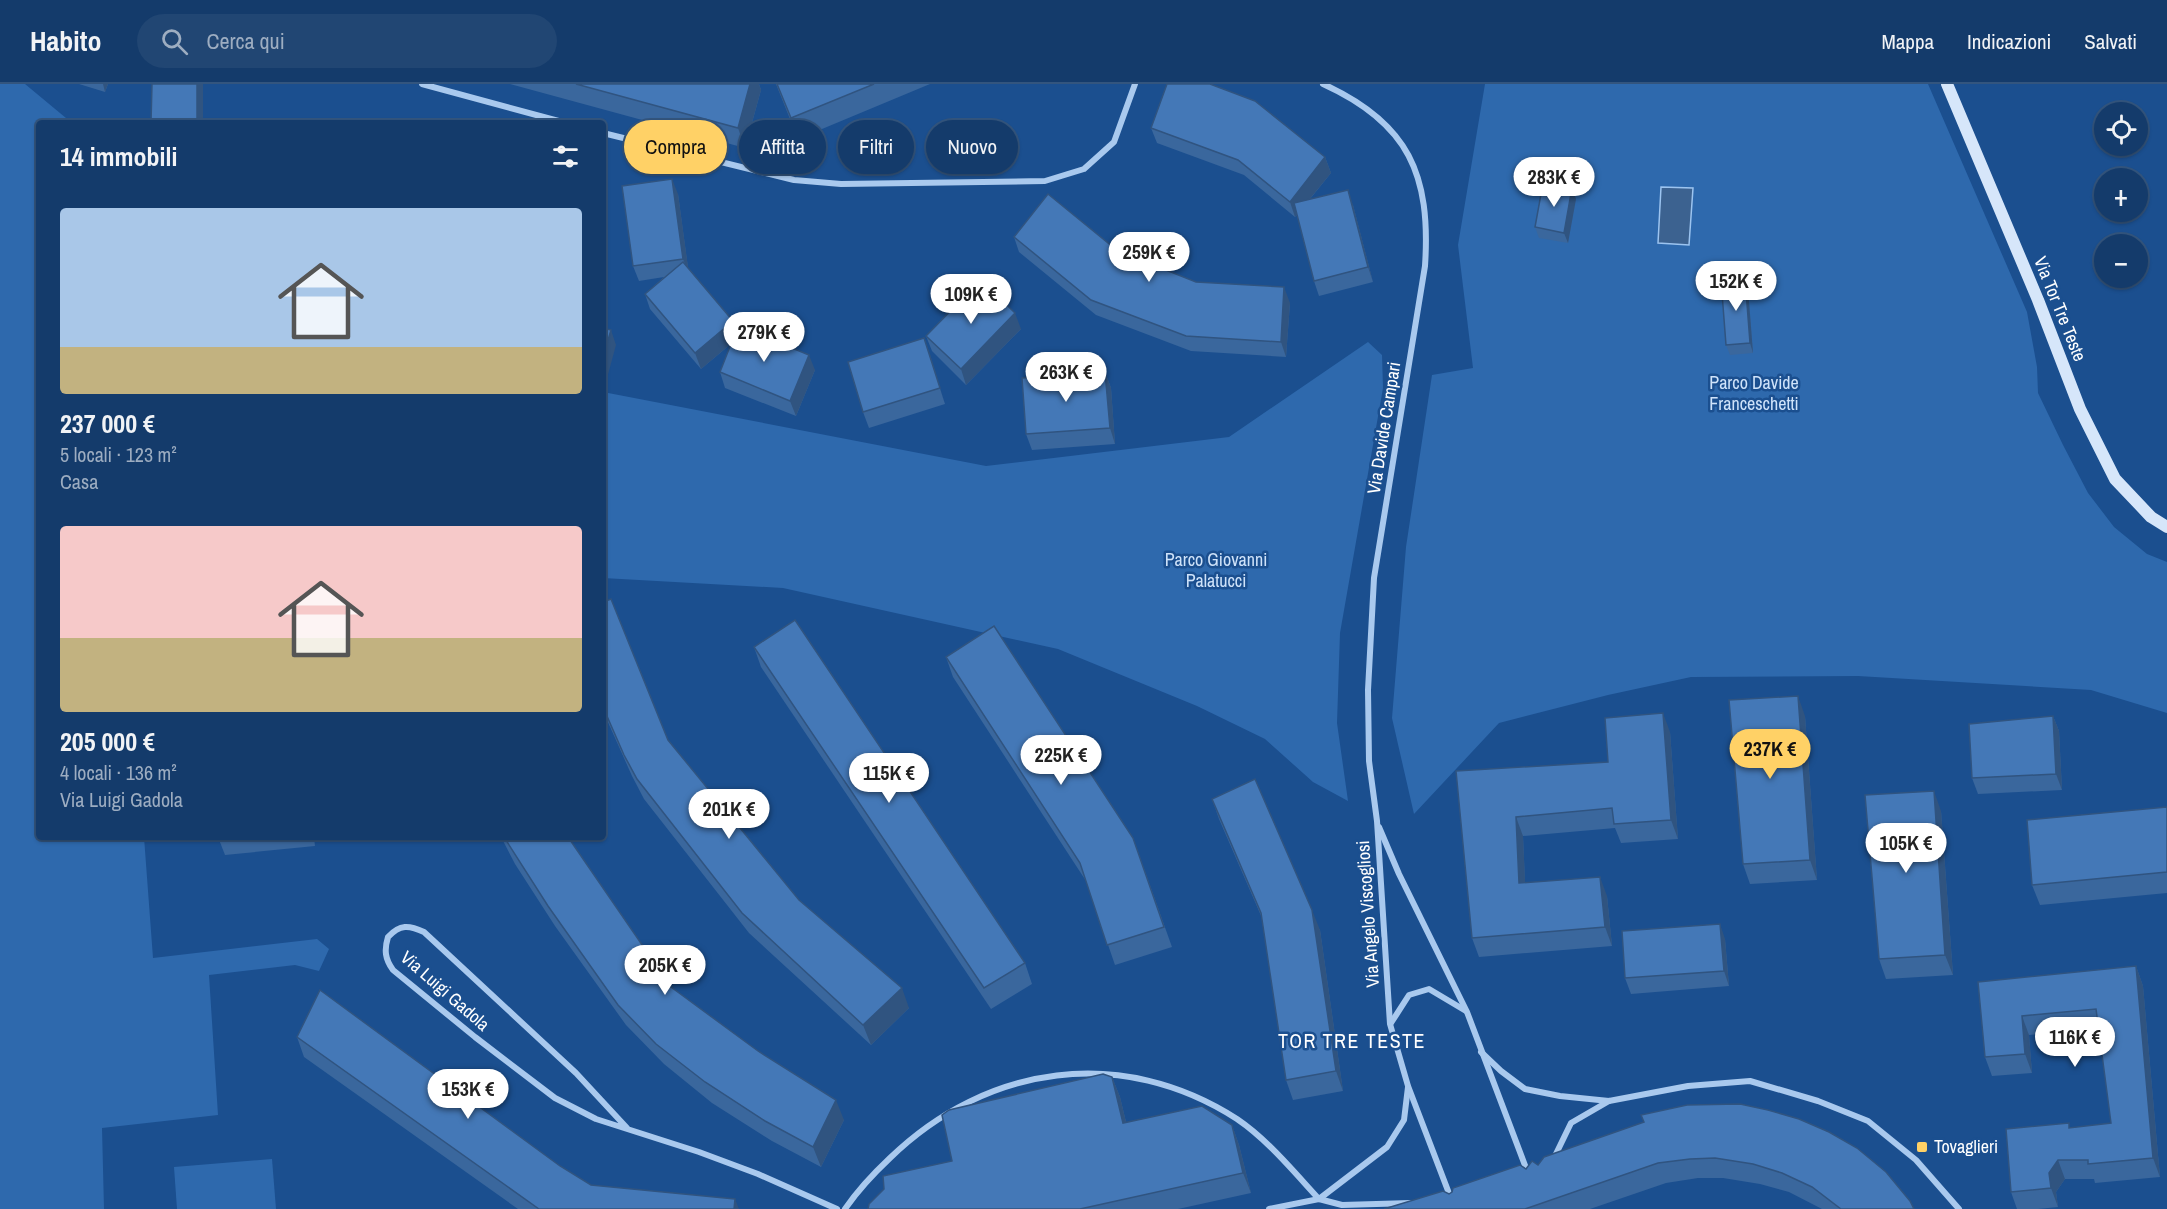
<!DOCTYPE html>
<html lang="it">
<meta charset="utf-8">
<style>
:root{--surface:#143b6b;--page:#214673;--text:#f1f3f6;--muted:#9dadc1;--line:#33557e;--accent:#ffd166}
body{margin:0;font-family:"Archivo Narrow",sans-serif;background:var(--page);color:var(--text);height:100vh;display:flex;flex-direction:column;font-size:22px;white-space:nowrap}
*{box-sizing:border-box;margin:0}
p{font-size:20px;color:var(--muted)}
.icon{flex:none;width:33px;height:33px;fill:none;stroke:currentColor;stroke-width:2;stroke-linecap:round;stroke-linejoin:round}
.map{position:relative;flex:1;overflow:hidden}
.drawer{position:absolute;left:36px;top:36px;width:570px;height:720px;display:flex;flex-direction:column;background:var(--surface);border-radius:6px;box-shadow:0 2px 4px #0004,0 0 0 2px var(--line)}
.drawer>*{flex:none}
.guide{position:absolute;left:624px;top:36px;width:570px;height:54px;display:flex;gap:12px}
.controls{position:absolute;left:2094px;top:18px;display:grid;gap:12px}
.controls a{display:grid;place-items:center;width:54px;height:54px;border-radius:50%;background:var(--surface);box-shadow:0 2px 4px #0004,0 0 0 2px var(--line);font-size:30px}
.price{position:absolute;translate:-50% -51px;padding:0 14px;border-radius:21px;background:#fff;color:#222;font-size:20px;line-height:39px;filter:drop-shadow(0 2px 3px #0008)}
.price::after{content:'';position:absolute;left:50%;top:36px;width:18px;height:14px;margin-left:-9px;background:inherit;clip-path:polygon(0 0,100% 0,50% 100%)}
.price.on{background:var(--accent);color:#111}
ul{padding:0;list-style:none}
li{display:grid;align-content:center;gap:12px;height:318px;padding:0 24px}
li span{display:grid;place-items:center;height:186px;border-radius:6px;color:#555}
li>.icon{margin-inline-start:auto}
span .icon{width:108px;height:108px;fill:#fffc;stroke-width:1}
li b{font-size:26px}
h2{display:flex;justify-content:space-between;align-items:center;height:72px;padding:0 24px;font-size:26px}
.chip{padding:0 21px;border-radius:27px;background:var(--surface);box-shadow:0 2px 4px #0004,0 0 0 2px var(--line);font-size:21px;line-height:54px}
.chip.on{background:var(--accent);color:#111}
header{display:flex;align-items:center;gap:36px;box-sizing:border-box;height:84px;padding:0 30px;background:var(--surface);border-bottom:2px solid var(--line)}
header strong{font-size:28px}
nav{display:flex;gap:33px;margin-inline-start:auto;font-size:21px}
.search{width:420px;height:54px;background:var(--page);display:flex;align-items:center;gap:15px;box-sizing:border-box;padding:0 21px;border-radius:33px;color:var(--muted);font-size:22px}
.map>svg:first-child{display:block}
.green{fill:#2e69ad}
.water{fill:#3c6290;stroke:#9cc4f0;stroke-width:1.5}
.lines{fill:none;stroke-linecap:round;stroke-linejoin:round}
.street{stroke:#a9c9ee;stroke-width:6}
.secondary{stroke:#d6e6fa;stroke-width:12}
.wall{fill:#3a679d}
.shaded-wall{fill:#305480}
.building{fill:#4478b7;stroke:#305480;stroke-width:1.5}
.poi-dot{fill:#ffd166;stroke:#1b4f8f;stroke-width:2}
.labels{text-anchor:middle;stroke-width:5;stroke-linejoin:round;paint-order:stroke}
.street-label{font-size:18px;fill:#fff;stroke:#1b4f8f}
.park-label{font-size:18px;fill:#cfe3fa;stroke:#1b4f8f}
.poi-label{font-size:18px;fill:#fff;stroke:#1b4f8f;text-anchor:start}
.neighbourhood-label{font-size:20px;letter-spacing:1.5px;fill:#fff;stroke:#1b4f8f}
</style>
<header>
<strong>Habito</strong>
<div class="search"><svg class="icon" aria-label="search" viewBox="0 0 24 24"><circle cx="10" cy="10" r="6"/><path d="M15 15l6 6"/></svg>Cerca qui</div>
<nav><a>Mappa</a><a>Indicazioni</a><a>Salvati</a></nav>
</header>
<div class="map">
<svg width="2167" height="1125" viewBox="0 0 2167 1125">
<rect width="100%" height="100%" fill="#1b4f8f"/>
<g class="green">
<polygon points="0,0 25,0 72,39 39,39 39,753 144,753 153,874 317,855 329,865 319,887 295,881 209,891 218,1031 102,1044 104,1125 0,1125"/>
<polygon points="1485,0 1928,0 2027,228 2037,283 2038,309 2063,361 2088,409 2114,443 2147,470 2167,478 2167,629 2091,606 1858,592 1691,593 1608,611 1499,639 1414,730 1392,634 1406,463 1432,291 1473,284 1458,161"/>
<polygon points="1368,258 1382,271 1383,304 1340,549 1337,639 1348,717 1313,698 1265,655 1197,622 1058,565 783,504 603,494 603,308 986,382 1229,353"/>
<polygon points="272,1075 276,1125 177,1125 174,1083"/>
</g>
<polygon class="water" points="1661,103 1693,104 1689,161 1658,159"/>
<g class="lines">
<g class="street">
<polyline points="422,0 566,39"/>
<path d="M1323,0C1409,39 1431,91 1425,182L1374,494L1368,606L1369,677L1377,737L1390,940L1408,1002L1455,1125"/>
<polyline points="603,49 794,96 841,100 1045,97 1084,85 1114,58 1135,0"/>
<polyline points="1379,743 1399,790 1467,928 1529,1092"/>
<polyline points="1391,939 1409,911 1429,905 1466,927"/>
<polyline points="1481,968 1501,987 1525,1005 1560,1012 1609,1017 1688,1002 1750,997 1818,1017 1868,1037 1916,1076 1959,1125"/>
<path d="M627,1044L576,989L424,848C409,841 400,840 388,853C384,866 385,875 393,886L475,953L555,1014L596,1035L699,1068L758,1090L837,1125"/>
<polyline points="1554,1074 1571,1039 1609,1017"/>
<polyline points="1319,1115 1342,1121 1411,1119"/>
<path d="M845,1125C858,1106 873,1090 890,1074C987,980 1122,961 1237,1035C1268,1056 1294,1088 1319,1115"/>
<polyline points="1269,1125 1319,1115 1387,1063 1404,1036 1408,1003"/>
</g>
<polyline class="secondary" points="1947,0 2038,216 2080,325 2115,395 2151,433 2167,443"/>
</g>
<g class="wall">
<polygon points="79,0 108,0 105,8"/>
<polygon points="510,0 759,0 761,6 745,64"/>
<polygon points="776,0 930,0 798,55"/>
<polygon points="1151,44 1325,73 1331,89 1310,115 1353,121 1373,198 1319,212 1314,197 1297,131 1295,133 1244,91 1157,59"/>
<polygon points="678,110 688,184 733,237 737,247 815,286 796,332 725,304 720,288 732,259 701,285 650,225 645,210 664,193 639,197 633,182"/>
<polygon points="1576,115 1568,159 1539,154 1535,143"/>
<polygon points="1014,153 1118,167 1196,198 1290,219 1286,273 1191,267 1096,231 1019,168"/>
<polygon points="1745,194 1748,205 1753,269 1730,271 1726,261"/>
<polygon points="1021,245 966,301 932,267 926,252"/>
<polygon points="924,254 945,320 869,344 863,328"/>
<polygon points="1105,288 1111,304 1115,360 1032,366 1026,350"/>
<polygon points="603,518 668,656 799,816 909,924 871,961 749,849 644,715 632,692 603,627"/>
<polygon points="754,563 1025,879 1032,900 991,925 761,583"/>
<polygon points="946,573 1133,754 1172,863 1115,881 1086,797 953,593"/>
<polygon points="1805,632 1817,796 1750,800 1743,780"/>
<polygon points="2053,632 2059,647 2062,706 1978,710 1972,694"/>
<polygon points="1670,648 1678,755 1621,759 1615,744 1523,752 1525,798 1607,812 1612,862 1479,873 1472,854 1456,687 1608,678"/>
<polygon points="1212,715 1320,846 1343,1007 1293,1016 1286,996 1262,834 1219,735"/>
<polygon points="2167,723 2167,809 2040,821 2032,801"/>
<polygon points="1941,727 1953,891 1886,895 1879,875"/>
<polygon points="218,753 314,753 315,762 225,771"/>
<polygon points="501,753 568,753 671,903 844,1036 821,1083 772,1057 712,1019 664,980 626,941 555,842 515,780"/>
<polygon points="1725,855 1729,902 1631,910 1625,894"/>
<polygon points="2136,882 2143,902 2160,1093 2095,1099 2094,1095 2065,1095 2056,1108 2058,1123 2038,1125 2017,1125 2011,1108 2071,1044 2111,1039 2099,945 2029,951 2032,989 1992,992 1985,973 1978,898"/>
<polygon points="297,953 560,1082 591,1101 739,1125 518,1125 304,973"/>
<polygon points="1112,993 1120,1013 1126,1038 1232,1041 1239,1061 1251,1109 1178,1125 868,1125"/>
<polygon points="1644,1038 1914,1125 1822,1125 1789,1108 1760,1100 1723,1094 1698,1094 1666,1099 1590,1125 1384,1125 1449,1110 1526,1085"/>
</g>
<g class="shaded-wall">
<polygon points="103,0 108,0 105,8"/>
<rect x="197" y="0" width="6" height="39"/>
<polygon points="750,0 759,0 761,6 745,64 738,44"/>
<polygon points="1325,73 1331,89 1295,133 1290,118"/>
<polygon points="672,95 678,110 689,190 683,175"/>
<polygon points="1572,104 1576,115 1568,159 1564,149"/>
<polygon points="1348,106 1353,121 1373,198 1368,183"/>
<polygon points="1745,194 1748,205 1753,269 1750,259"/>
<polygon points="1284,203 1290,219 1286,273 1281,258"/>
<polygon points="1015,229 1021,245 966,301 961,285"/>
<polygon points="733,237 739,253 701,285 695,269"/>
<polygon points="611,246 616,261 603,309 603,273"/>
<polygon points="924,254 930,270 945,320 940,304"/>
<polygon points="809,271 815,286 796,332 790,317"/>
<polygon points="1105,288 1111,304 1115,360 1110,344"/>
<polygon points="1798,612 1805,632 1817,796 1810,776"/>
<polygon points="1663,629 1670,648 1678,755 1671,736"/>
<polygon points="2053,632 2059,647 2062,706 2056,690"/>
<polygon points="1934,707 1941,727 1953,891 1945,871"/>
<polygon points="1516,733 1523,752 1526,818 1519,799"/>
<polygon points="1600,793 1607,812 1612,862 1605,843"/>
<polygon points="1312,826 1320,846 1343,1007 1336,987"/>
<polygon points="1720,840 1725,855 1729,902 1724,887"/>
<polygon points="2136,882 2143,902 2160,1093 2153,1074"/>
<polygon points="902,904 909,924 871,961 863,941"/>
<polygon points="2022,932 2029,951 2032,989 2025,970"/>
<polygon points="1112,993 1120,1013 1131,1059 1123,1039"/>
<polygon points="836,1016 844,1036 821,1083 813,1063"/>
<polygon points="1232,1041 1239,1061 1251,1109 1243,1089"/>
<polygon points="2058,1076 2065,1095 2056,1108 2058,1123 2051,1104 2049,1089"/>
<polygon points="735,1115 739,1125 734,1125"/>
</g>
<g class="building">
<polygon points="152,0 197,0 197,39 151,39"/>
<polygon points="576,0 750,0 738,44"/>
<polygon points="777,0 874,0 791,34"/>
<polygon points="1167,0 1210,0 1255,17 1325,73 1290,118 1238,76 1151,44"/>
<polygon points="672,95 683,175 633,182 622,102"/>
<polygon points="1543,99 1572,104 1564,149 1535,143"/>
<polygon points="1348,106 1368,183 1314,197 1294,119"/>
<polygon points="1048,110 1118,167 1196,198 1284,203 1281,258 1186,252 1091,216 1014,153"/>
<polygon points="683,178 733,237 695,269 645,210"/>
<polygon points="1745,194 1750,259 1726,261 1721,196"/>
<polygon points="981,196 1015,229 961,285 926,252"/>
<polygon points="738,242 809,271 790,317 720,288"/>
<polygon points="603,244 611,246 603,273"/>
<polygon points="924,254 940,304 863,328 848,278"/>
<polygon points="1105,288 1110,344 1026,350 1022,294"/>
<polygon points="611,515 668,656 799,816 902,904 863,941 742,829 637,695 624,671 603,623 603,518"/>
<polygon points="795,536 1025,879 984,904 754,563"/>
<polygon points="994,542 1133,754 1164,843 1107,861 1080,779 946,573"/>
<polygon points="1798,612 1810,776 1743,780 1729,616"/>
<polygon points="1663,629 1671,736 1614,740 1612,724 1516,733 1519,799 1600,793 1605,843 1472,854 1456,687 1608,678 1605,634"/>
<polygon points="2053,632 2056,690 1972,694 1969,640"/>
<polygon points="1255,695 1312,826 1336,987 1286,996 1261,829 1212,715"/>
<polygon points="1934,707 1945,871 1879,875 1865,711"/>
<polygon points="2167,723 2167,788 2032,801 2027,736"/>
<polygon points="504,753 568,753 671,903 758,967 836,1016 813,1063 765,1037 705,998 656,960 618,921 548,822"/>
<polygon points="1720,840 1724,887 1625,894 1622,847"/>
<polygon points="2136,882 2153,1074 2088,1080 2088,1076 2058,1076 2049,1089 2051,1104 2011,1108 2006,1045 2069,1039 2069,1044 2111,1039 2096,925 2022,932 2025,970 1985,973 1978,898"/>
<polygon points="320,906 560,1082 591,1101 735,1115 734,1125 539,1125 297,953"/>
<polygon points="1103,990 1112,993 1123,1039 1202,1022 1232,1041 1243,1089 1080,1125 868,1125 869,1120 884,1105 883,1092 952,1077 942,1031 949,1026"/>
<polygon points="1740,1020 1768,1026 1799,1035 1829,1048 1857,1064 1886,1088 1910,1117 1914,1125 1841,1125 1812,1103 1782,1089 1753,1080 1715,1074 1690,1075 1658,1079 1525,1125 1384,1125 1443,1107 1449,1110 1452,1108 1453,1104 1520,1081 1526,1085 1532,1077 1538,1081 1544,1073 1644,1038 1641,1031 1687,1021"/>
</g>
<rect class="poi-dot" x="1916" y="1057" width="12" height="12" rx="3"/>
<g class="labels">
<g class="street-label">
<text transform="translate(2060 225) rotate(68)" y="6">Via Tor Tre Teste</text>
<text transform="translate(1384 344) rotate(-81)" y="6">Via Davide Campari</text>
<text transform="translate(1368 830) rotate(-94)" y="6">Via Angelo Viscogliosi</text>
<text transform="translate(445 907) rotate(41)" y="6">Via Luigi Gadola</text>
</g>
<g class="park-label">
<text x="1754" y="305">Parco Davide<tspan x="1754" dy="21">Franceschetti</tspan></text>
<text x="1216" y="482">Parco Giovanni<tspan x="1216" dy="21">Palatucci</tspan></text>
</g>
<g class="poi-label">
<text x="1934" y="1069">Tovaglieri</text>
</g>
<g class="neighbourhood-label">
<text x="1352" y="964">TOR TRE TESTE</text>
</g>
</g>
</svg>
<div class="controls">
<a><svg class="icon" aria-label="locate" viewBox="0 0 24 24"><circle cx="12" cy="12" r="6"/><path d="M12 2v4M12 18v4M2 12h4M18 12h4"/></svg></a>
<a>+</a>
<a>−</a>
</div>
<b class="price" style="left:1554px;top:124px">283K €</b>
<b class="price" style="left:1149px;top:199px">259K €</b>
<b class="price" style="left:1736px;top:228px">152K €</b>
<b class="price" style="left:971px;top:241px">109K €</b>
<b class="price" style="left:764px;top:279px">279K €</b>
<b class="price" style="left:1066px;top:319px">263K €</b>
<b class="price on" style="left:1770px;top:696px">237K €</b>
<b class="price" style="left:1061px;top:702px">225K €</b>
<b class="price" style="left:889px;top:720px">115K €</b>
<b class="price" style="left:729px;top:756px">201K €</b>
<b class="price" style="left:1906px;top:790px">105K €</b>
<b class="price" style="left:665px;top:912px">205K €</b>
<b class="price" style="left:2075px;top:984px">116K €</b>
<b class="price" style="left:468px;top:1036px">153K €</b>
<div class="guide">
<a class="chip on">Compra</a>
<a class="chip">Affitta</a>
<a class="chip">Filtri</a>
<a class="chip">Nuovo</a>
</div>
<section class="drawer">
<h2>14 immobili<svg class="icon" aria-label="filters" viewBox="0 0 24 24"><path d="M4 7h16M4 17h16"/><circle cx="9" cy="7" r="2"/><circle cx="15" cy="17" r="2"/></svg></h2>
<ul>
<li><span style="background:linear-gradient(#a9c7e8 75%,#c2b280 0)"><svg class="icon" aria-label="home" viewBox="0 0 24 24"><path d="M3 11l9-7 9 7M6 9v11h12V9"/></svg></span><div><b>237 000 €</b><p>5 locali · 123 m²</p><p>Casa</p></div></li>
<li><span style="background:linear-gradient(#f6c9c9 60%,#c2b280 0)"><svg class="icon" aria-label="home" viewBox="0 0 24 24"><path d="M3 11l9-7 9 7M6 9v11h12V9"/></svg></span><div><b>205 000 €</b><p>4 locali · 136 m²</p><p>Via Luigi Gadola</p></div></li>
</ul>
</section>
</div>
